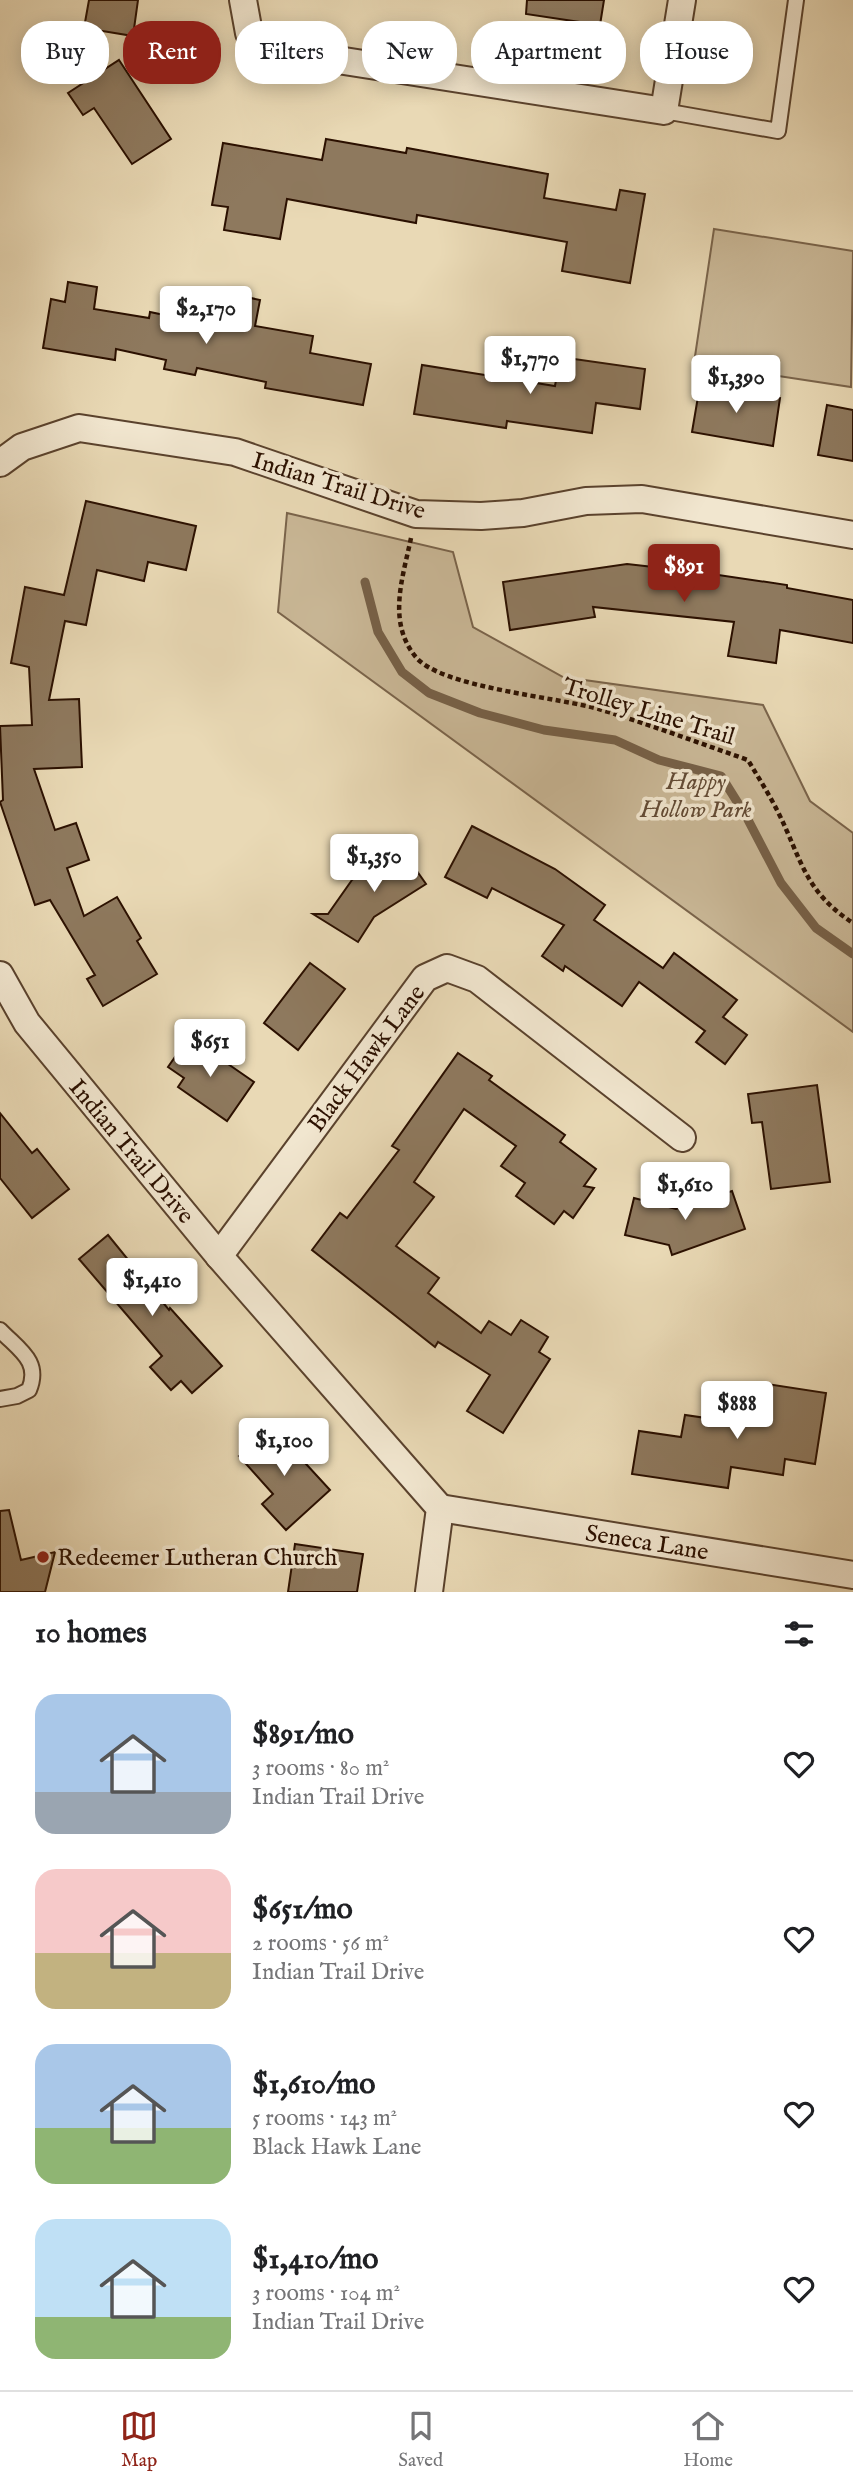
<!DOCTYPE html>
<meta charset="utf-8">
<style>
:root{--surface:#fff;--page:#f6f6f6;--text:#202124;--muted:#757577;--line:#e0e0e0;--accent:#8f2418}
body{margin:0;font-family:"IM FELL English",serif;background:var(--page);color:var(--text);height:100vh;display:flex;flex-direction:column;font-size:26px;white-space:nowrap}
*{box-sizing:border-box;margin:0}
p{font-size:23px;color:var(--muted)}
.icon{flex:none;width:38px;height:38px;fill:none;stroke:currentColor;stroke-width:2;stroke-linecap:round;stroke-linejoin:round}
.map{position:relative;height:1592px;overflow:hidden}
.sheet{display:flex;flex-direction:column;background:var(--surface);flex:1}
.sheet>*{flex:none}
.banner{position:absolute;left:21px;top:21px;width:812px;height:63px;display:flex;gap:14px}
.price{position:absolute;translate:-50% -60px;padding:0 16px;border-radius:7px;background:#fff;color:#222;font-size:23px;line-height:46px;filter:drop-shadow(0 2px 4px #0008)}
.price::after{content:'';position:absolute;left:50%;top:42px;width:21px;height:16px;margin-left:-10px;background:inherit;clip-path:polygon(0 0,100% 0,50% 100%)}
.price.on{background:var(--accent);color:#fff}
ul{padding:0;list-style:none}
li{display:flex;align-items:center;gap:21px;height:175px;padding:0 35px}
li span{display:grid;place-items:center;flex:none;width:196px;height:140px;border-radius:21px;color:#555}
li>.icon{margin-inline-start:auto}
span .icon{width:84px;height:84px;fill:#fffc;stroke-width:1}
li b{font-size:30px}
h2{display:flex;justify-content:space-between;align-items:center;height:84px;padding:0 35px;font-size:30px}
.pill{padding:0 24px;border-radius:28px;background:var(--surface);box-shadow:0 4px 18px #0003;font-size:24px;line-height:63px}
.pill.on{background:var(--accent);color:#fff}
.tabs{display:flex;justify-content:space-around;align-items:center;height:98px;border-top:2px solid var(--line);background:var(--surface);font-size:19px;color:var(--muted)}
.tabs a{display:grid;justify-items:center;gap:4px}
.tabs .on{color:var(--accent)}
.map>svg:first-child{display:block}
.green{fill:#c9b796;stroke:#7a644b;stroke-width:2}
.lines{fill:none;stroke-linecap:round;stroke-linejoin:round}
.stream{stroke:#766047;stroke-width:9}
.building{fill:#8e795e;stroke:#2b1000;stroke-width:2}
.service-casing{stroke:#5a422d;stroke-width:18}
.minor-casing{stroke:#5a422d;stroke-width:30}
.path{stroke:#2b1000;stroke-width:4.5;stroke-dasharray:5 3.5;stroke-linecap:butt}
.service{stroke:#f1e6cf;stroke-width:14}
.minor{stroke:#f1e6cf;stroke-width:26}
.poi-dot{fill:#8f2418;stroke:#f1e6cf;stroke-width:2.5}
.labels{text-anchor:middle;stroke-width:7;stroke-linejoin:round;paint-order:stroke}
.street-label{font-size:24px;fill:#2b1000;stroke:#f1e6cf}
.park-label{font-size:24px;font-style:italic;fill:#624a34;stroke:#f1e6cf}
.poi-label{font-size:24px;fill:#2b1000;stroke:#f1e6cf;text-anchor:start}
</style>
<div class="map">
<svg width="853" height="1592" viewBox="0 0 853 1592">
<rect width="100%" height="100%" fill="#e9d9b5"/>
<filter id="stains"><feTurbulence type="fractalNoise" baseFrequency=".00286" numOctaves="4"/><feColorMatrix values="0 0 0 0 .2 0 0 0 0 .09 0 0 0 0 .02 0 0 0 .5 -.17"/></filter>
<radialGradient id="worn" r=".72"><stop offset=".6" stop-color="#630" stop-opacity="0"/><stop offset="1" stop-color="#630" stop-opacity=".3"/></radialGradient>
<g class="green">
<polygon points="714,229 853,251 851,387 694,363"/>
<polygon points="287,513 453,552 473,627 563,677 763,705 810,801 853,833 853,1032 278,612"/>
</g>
<g class="lines">
<polyline class="stream" points="365,582 378,632 402,672 429,693 480,713 544,730 615,740 659,760 721,776 746,816 781,883 816,928 853,954"/>
</g>
<g class="building">
<polygon points="89,0 138,0 133,36 84,28"/>
<polygon points="527,0 604,0 600,25 526,14"/>
<polygon points="119,60 171,139 132,164 94,108 83,115 68,93"/>
<polygon points="326,139 406,153 407,148 548,174 544,198 616,210 620,190 645,194 630,283 562,271 567,242 417,215 416,223 287,199 280,239 224,230 228,207 212,205 223,143 322,160"/>
<polygon points="68,282 97,287 94,309 149,318 150,312 221,327 228,293 260,300 255,326 313,336 310,353 371,364 363,405 265,388 266,382 197,368 195,375 164,369 166,360 116,349 115,360 43,348 51,299 65,302"/>
<polygon points="560,357 645,369 640,409 596,403 592,433 507,421 506,428 414,414 422,365 555,386"/>
<polygon points="700,385 780,398 773,446 692,432"/>
<polygon points="827,405 853,410 853,461 818,455"/>
<polygon points="86,501 196,526 186,570 148,562 144,581 97,570 86,625 65,621 49,700 79,699 82,767 34,769 55,830 76,823 89,860 67,868 84,916 117,897 141,938 137,941 157,974 103,1006 87,979 95,975 50,900 35,905 0,802 3,800 0,726 32,725 29,667 11,663 25,587 64,595"/>
<polygon points="627,564 698,572 787,585 787,588 853,600 853,643 780,630 776,663 728,656 734,622 593,607 595,617 510,630 503,582"/>
<polygon points="472,826 555,869 605,905 594,920 663,968 674,953 737,1000 723,1017 747,1035 725,1064 696,1042 705,1031 639,982 622,1006 565,966 563,971 542,956 564,925 492,888 487,898 445,877"/>
<polygon points="400,847 426,884 374,917 358,942 313,914 328,914 352,880"/>
<polygon points="310,963 345,989 298,1050 264,1023"/>
<polygon points="189,1037 254,1082 227,1121 178,1087 184,1078 168,1067"/>
<polygon points="458,1053 492,1076 489,1080 565,1135 560,1142 596,1169 584,1186 594,1188 573,1218 564,1211 554,1224 516,1196 525,1183 501,1166 516,1146 464,1109 414,1182 434,1197 396,1246 439,1278 428,1293 481,1333 489,1321 511,1335 521,1320 548,1337 539,1352 550,1359 503,1433 467,1411 490,1375 438,1342 435,1347 312,1250 340,1213 347,1218 399,1150 392,1146"/>
<polygon points="817,1085 830,1182 771,1189 762,1122 752,1123 748,1094"/>
<polygon points="0,1113 32,1153 37,1149 69,1189 32,1218 0,1178"/>
<polygon points="732,1191 745,1229 672,1255 669,1245 625,1235 634,1198 676,1209"/>
<polygon points="108,1235 169,1310 170,1308 222,1366 192,1393 181,1381 171,1390 150,1367 162,1356 79,1259"/>
<polygon points="761,1383 826,1393 815,1464 785,1459 783,1475 731,1467 728,1488 632,1474 639,1431 681,1437 685,1415 754,1425"/>
<polygon points="272,1427 330,1490 286,1530 262,1504 273,1494 239,1456"/>
<polygon points="9,1510 21,1560 55,1552 45,1592 0,1592 0,1511"/>
<polygon points="295,1544 363,1554 357,1592 288,1592"/>
</g>
<g class="lines">
<g class="service-casing">
<g id="service">
<polyline points="664,111 778,131 796,0"/>
<path d="M0,1330C19,1350 41,1361 29,1390L17,1396L0,1399"/>
</g>
</g>
<g class="minor-casing">
<g id="minor">
<polyline points="243,0 249,33 280,51 664,111 682,0"/>
<polyline points="0,463 22,447 79,428 235,452 416,514 481,516 523,513 586,501 642,499 853,535"/>
<polyline points="0,975 27,1023 219,1256 440,1508 429,1592"/>
<polyline points="219,1256 425,978 447,968 477,979 682,1138"/>
<polyline points="440,1508 853,1575"/>
</g>
</g>
<path class="path" d="M411,538C403,577 387,621 415,656C439,688 560,697 602,710C651,725 699,743 748,760C758,777 769,794 778,812C802,860 804,891 853,923"/>
<use href="#service" class="service"/>
<use href="#minor" class="minor"/>
</g>
<circle class="poi-dot" cx="43" cy="1557" r="7"/>
<g class="labels">
<g class="street-label">
<text transform="translate(339 485) rotate(17)" y="8">Indian Trail Drive</text>
<text transform="translate(649 711) rotate(17)" y="8">Trolley Line Trail</text>
<text transform="translate(366 1058) rotate(-53)" y="8">Black Hawk Lane</text>
<text transform="translate(132 1151) rotate(50)" y="8">Indian Trail Drive</text>
<text transform="translate(647 1542) rotate(9)" y="8">Seneca Lane</text>
</g>
<g class="park-label">
<text x="696" y="789">Happy<tspan x="696" dy="28">Hollow Park</tspan></text>
</g>
<g class="poi-label">
<text x="57" y="1565">Redeemer Lutheran Church</text>
</g>
</g>
<rect width="100%" height="100%" filter="url(#stains)"/>
<rect width="100%" height="100%" fill="url(#worn)"/>
</svg>
<b class="price" style="left:206px;top:346px">$2,170</b>
<b class="price" style="left:530px;top:396px">$1,770</b>
<b class="price" style="left:736px;top:415px">$1,390</b>
<b class="price on" style="left:684px;top:604px">$891</b>
<b class="price" style="left:374px;top:894px">$1,350</b>
<b class="price" style="left:210px;top:1079px">$651</b>
<b class="price" style="left:685px;top:1222px">$1,610</b>
<b class="price" style="left:152px;top:1318px">$1,410</b>
<b class="price" style="left:737px;top:1441px">$888</b>
<b class="price" style="left:284px;top:1478px">$1,100</b>
<div class="banner">
<a class="pill">Buy</a>
<a class="pill on">Rent</a>
<a class="pill">Filters</a>
<a class="pill">New</a>
<a class="pill">Apartment</a>
<a class="pill">House</a>
</div>
</div>
<section class="sheet">
<h2>10 homes<svg class="icon" aria-label="filters" viewBox="0 0 24 24"><path d="M4 7h16M4 17h16"/><circle cx="9" cy="7" r="2"/><circle cx="15" cy="17" r="2"/></svg></h2>
<ul>
<li><span style="background:linear-gradient(#a9c7e8 70%,#9aa5b1 0)"><svg class="icon" aria-label="home" viewBox="0 0 24 24"><path d="M3 11l9-7 9 7M6 9v11h12V9"/></svg></span><div><b>$891/mo</b><p>3 rooms · 80 m²</p><p>Indian Trail Drive</p></div><svg class="icon" aria-label="heart" viewBox="0 0 24 24"><path d="M12 20l-8-8c-3-5 5-10 8-4 3-6 11-1 8 4z"/></svg></li>
<li><span style="background:linear-gradient(#f6c9c9 60%,#c2b280 0)"><svg class="icon" aria-label="home" viewBox="0 0 24 24"><path d="M3 11l9-7 9 7M6 9v11h12V9"/></svg></span><div><b>$651/mo</b><p>2 rooms · 56 m²</p><p>Indian Trail Drive</p></div><svg class="icon" aria-label="heart" viewBox="0 0 24 24"><path d="M12 20l-8-8c-3-5 5-10 8-4 3-6 11-1 8 4z"/></svg></li>
<li><span style="background:linear-gradient(#a9c7e8 60%,#8fb573 0)"><svg class="icon" aria-label="home" viewBox="0 0 24 24"><path d="M3 11l9-7 9 7M6 9v11h12V9"/></svg></span><div><b>$1,610/mo</b><p>5 rooms · 143 m²</p><p>Black Hawk Lane</p></div><svg class="icon" aria-label="heart" viewBox="0 0 24 24"><path d="M12 20l-8-8c-3-5 5-10 8-4 3-6 11-1 8 4z"/></svg></li>
<li><span style="background:linear-gradient(#bfe0f5 70%,#8fb573 0)"><svg class="icon" aria-label="home" viewBox="0 0 24 24"><path d="M3 11l9-7 9 7M6 9v11h12V9"/></svg></span><div><b>$1,410/mo</b><p>3 rooms · 104 m²</p><p>Indian Trail Drive</p></div><svg class="icon" aria-label="heart" viewBox="0 0 24 24"><path d="M12 20l-8-8c-3-5 5-10 8-4 3-6 11-1 8 4z"/></svg></li>
</ul>
</section>
<nav class="tabs">
<a class="on"><svg class="icon" aria-label="map" viewBox="0 0 24 24"><path d="M3 6l6-2 6 2 6-2v14l-6 2-6-2-6 2zM9 4v14M15 6v14"/></svg>Map</a>
<a><svg class="icon" aria-label="saved" viewBox="0 0 24 24"><path d="M7 4h10v16l-5-4-5 4z"/></svg>Saved</a>
<a><svg class="icon" aria-label="home" viewBox="0 0 24 24"><path d="M3 11l9-7 9 7M6 9v11h12V9"/></svg>Home</a>
</nav>
